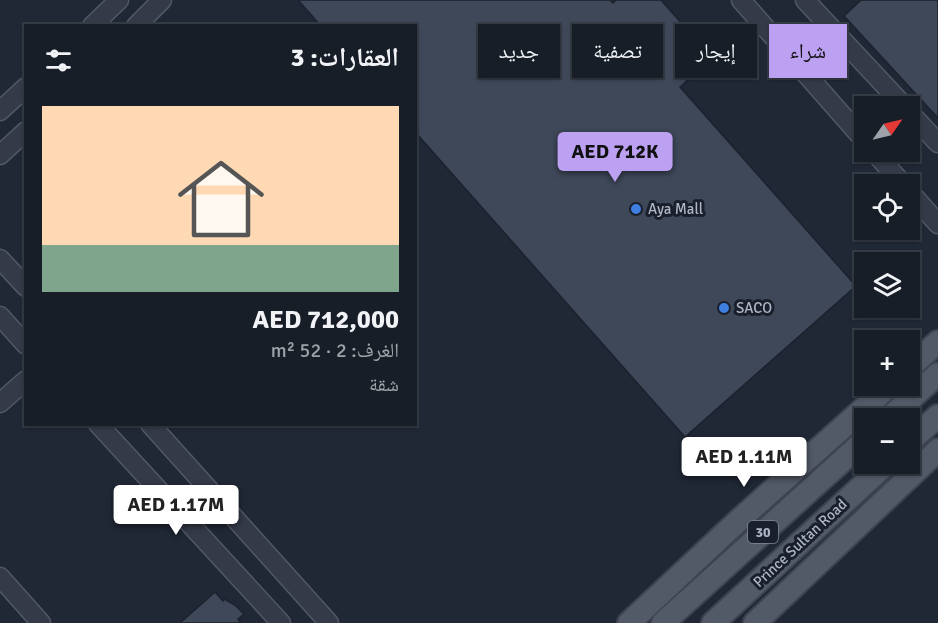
<!DOCTYPE html>
<html lang="ar">
<meta charset="utf-8">
<style>
:root{--surface:#181e28;--page:#212730;--text:#f1f3f6;--muted:#9fa2a8;--line:#363c45;--accent:#bca0f2}
body{margin:0;font-family:Signika,"Noto Naskh Arabic",sans-serif;background:var(--page);color:var(--text);direction:rtl;height:100vh;display:flex;flex-direction:column;font-size:22px;white-space:nowrap}
*{box-sizing:border-box;margin:0}
p{font-size:20px;color:var(--muted)}
.icon{flex:none;width:33px;height:33px;fill:none;stroke:currentColor;stroke-width:2;stroke-linecap:round;stroke-linejoin:round}
.map{position:relative;flex:1;overflow:hidden;direction:ltr}
.drawer{position:absolute;left:24px;top:24px;width:393px;height:402px;display:flex;flex-direction:column;background:var(--surface);border-radius:0px;box-shadow:0 2px 4px #0004,0 0 0 2px var(--line);direction:rtl}
.drawer>*{flex:none}
.hud{position:absolute;left:435px;top:24px;width:412px;height:54px;direction:rtl;display:flex;gap:12px}
.needle{width:39px;rotate:56deg}
.tools{position:absolute;left:854px;top:96px;display:grid;gap:12px}
.tools a{display:grid;place-items:center;width:66px;height:66px;border-radius:0px;background:var(--surface);box-shadow:0 2px 4px #0004,0 0 0 2px var(--line);font-size:30px}
.price{position:absolute;translate:-50% -51px;padding:0 14px;border-radius:6px;background:#fff;color:#222;font-size:20px;line-height:39px;filter:drop-shadow(0 2px 3px #0008)}
.price::after{content:'';position:absolute;left:50%;top:36px;width:18px;height:14px;margin-left:-9px;background:inherit;clip-path:polygon(0 0,100% 0,50% 100%)}
.price.active{background:var(--accent);color:#111}
ul{padding:0;list-style:none}
li{display:grid;align-content:center;gap:12px;height:318px;padding:0 18px}
li span{display:grid;place-items:center;height:186px;border-radius:0px;color:#555}
li>.icon{margin-inline-start:auto}
span .icon{width:108px;height:108px;fill:#fffc;stroke-width:1}
li b{font-size:26px}
h2{display:flex;justify-content:space-between;align-items:center;height:72px;padding:0 18px;font-size:26px}
.chip{padding:0 21px;border-radius:0px;background:var(--surface);box-shadow:0 2px 4px #0004,0 0 0 2px var(--line);font-size:21px;line-height:54px}
.chip.active{background:var(--accent);color:#111}
.map>svg:first-child{display:block}
.building{fill:#3e4859;stroke:#1b212d;stroke-width:1.5}
.lines{fill:none;stroke-linecap:round;stroke-linejoin:round}
.minor-casing{stroke:#515865;stroke-width:21}
.major-casing{stroke:#3d4350;stroke-width:26}
.minor{stroke:#343a47;stroke-width:18}
.major{stroke:#525967;stroke-width:22}
.shop-dot{fill:#3f7fe0;stroke:#191f2b;stroke-width:2}
.labels{text-anchor:middle;stroke-width:6;stroke-linejoin:round;paint-order:stroke}
.shield{fill:#191f2b;stroke:#818896;stroke-width:1.5}
.shield-label{font-size:14px;font-weight:bold;fill:#aeb5c4}
.poi-label{font-size:15px;fill:#aeb5c4;stroke:#191f2b;text-anchor:start}
.street-label{font-size:15px;fill:#aeb5c4;stroke:#191f2b}
</style>
<div class="map">
<svg width="938" height="623" viewBox="0 0 938 623">
<rect width="100%" height="100%" fill="#202836"/>
<g class="building">
<polygon points="298,0 610,0 613,3 616,0 661,0 712,58 680,87 856,286 685,437 416,133 416,26 321,26"/>
<polygon points="861,0 938,0 938,118 844,16"/>
<polygon points="215,592 223,601 224,599 235,605 244,614 238,619 241,623 180,623"/>
</g>
<g class="lines">
<g class="minor-casing">
<g id="minor">
<polyline points="741,0 864,140"/>
<polyline points="805,0 904,106"/>
<polyline points="92,26 119,0"/>
<polyline points="136,26 162,0"/>
<polyline points="0,111 26,87"/>
<polyline points="909,112 938,143"/>
<polyline points="874,152 903,184"/>
<polyline points="0,155 26,131"/>
<polyline points="909,191 938,224"/>
<polyline points="0,259 26,287"/>
<polyline points="0,316 26,345"/>
<polyline points="0,403 26,380"/>
<polyline points="98,424 281,623"/>
<polyline points="150,424 329,623"/>
<polyline points="0,577 41,623"/>
</g>
</g>
<g class="major-casing">
<g id="major">
<polyline points="909,368 938,342"/>
<polyline points="889,418 938,374"/>
<polyline points="909,442 938,416"/>
<polyline points="629,623 737,522 889,386"/>
<polyline points="663,623 864,441"/>
<polyline points="713,623 886,464"/>
<polyline points="755,623 938,450"/>
</g>
</g>
<use href="#minor" class="minor"/>
<use href="#major" class="major"/>
</g>
<g class="shop-dot">
<circle cx="636" cy="209" r="6"/>
<circle cx="724" cy="308" r="6"/>
</g>
<g class="labels">
<rect class="shield" x="748" y="521" width="30" height="22" rx="4.5"/>
<g class="shield-label">
<text x="763" y="537">30</text>
</g>
<g class="poi-label">
<text x="648" y="214">Aya Mall</text>
<text x="736" y="313">SACO</text>
</g>
<g class="street-label">
<text transform="translate(800 543) rotate(-43)" y="5">Prince Sultan Road</text>
</g>
</g>
</svg>
<div class="tools">
<a><svg class="needle" viewBox="-14 -14 28 28"><path d="M0-13l5 13h-10z" fill="#e53935"/><path d="M0 13l5-13h-10z" fill="#9fa2a8"/></svg></a>
<a><svg class="icon" aria-label="locate" viewBox="0 0 24 24"><circle cx="12" cy="12" r="6"/><path d="M12 2v4M12 18v4M2 12h4M18 12h4"/></svg></a>
<a><svg class="icon" aria-label="layers" viewBox="0 0 24 24"><path d="M12 4l9 5-9 5-9-5zM3 14l9 5 9-5"/></svg></a>
<a>+</a>
<a>−</a>
</div>
<b class="price active" style="left:615px;top:183px">AED 712K</b>
<b class="price" style="left:744px;top:488px">AED 1.11M</b>
<b class="price" style="left:176px;top:536px">AED 1.17M</b>
<div class="hud">
<a class="chip active">شراء</a>
<a class="chip">إيجار</a>
<a class="chip">تصفية</a>
<a class="chip">جديد</a>
</div>
<section class="drawer">
<h2>العقارات: 3<svg class="icon" aria-label="filters" viewBox="0 0 24 24"><path d="M4 7h16M4 17h16"/><circle cx="9" cy="7" r="2"/><circle cx="15" cy="17" r="2"/></svg></h2>
<ul>
<li><span style="background:linear-gradient(#ffd9b3 75%,#7fa58c 0)"><svg class="icon" aria-label="home" viewBox="0 0 24 24"><path d="M3 11l9-7 9 7M6 9v11h12V9"/></svg></span><div><b>AED 712,000</b><p>الغرف: 2 · 52 m²</p><p>شقة</p></div></li>
</ul>
</section>
</div>
